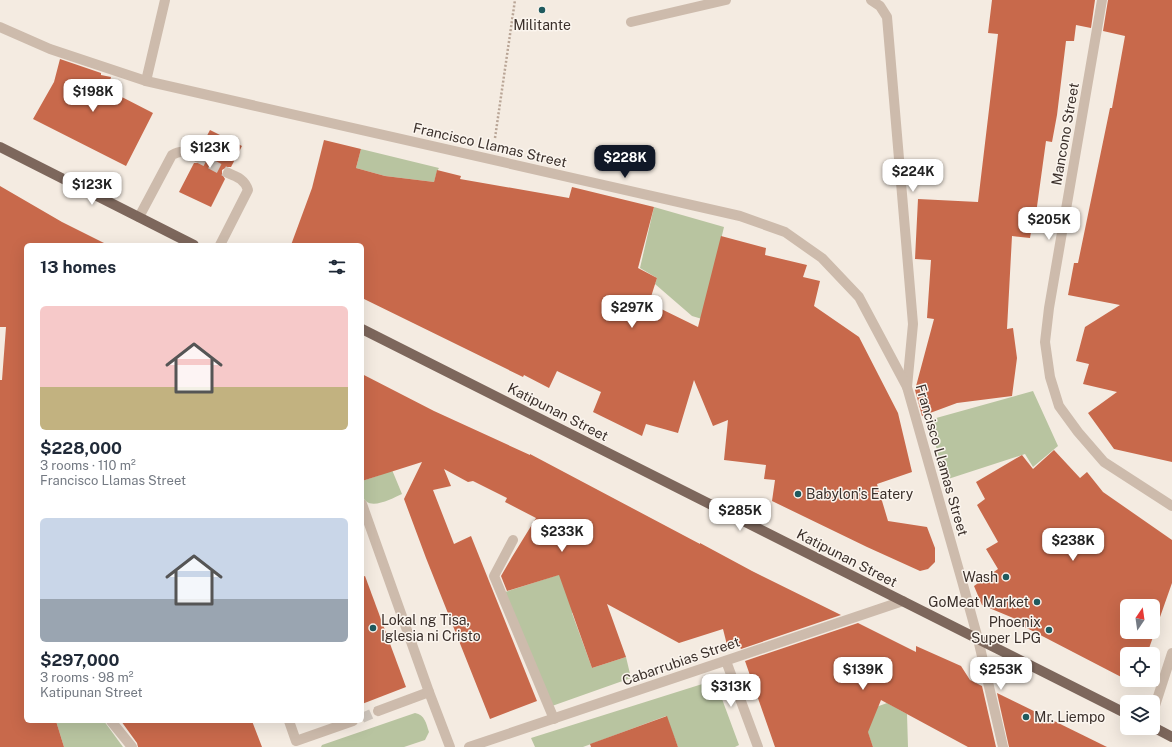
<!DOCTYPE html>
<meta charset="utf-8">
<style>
:root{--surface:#fff;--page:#f6f6f7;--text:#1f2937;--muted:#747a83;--accent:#111827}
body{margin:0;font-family:"Public Sans",sans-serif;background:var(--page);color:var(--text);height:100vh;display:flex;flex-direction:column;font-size:15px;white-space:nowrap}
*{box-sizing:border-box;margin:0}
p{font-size:13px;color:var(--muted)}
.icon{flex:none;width:22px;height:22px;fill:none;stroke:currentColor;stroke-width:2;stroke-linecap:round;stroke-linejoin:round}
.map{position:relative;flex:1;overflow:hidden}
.details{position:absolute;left:24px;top:243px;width:340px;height:480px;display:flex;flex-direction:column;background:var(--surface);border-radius:6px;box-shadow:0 4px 16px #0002}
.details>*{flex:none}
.needle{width:26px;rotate:13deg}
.tools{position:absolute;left:1120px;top:599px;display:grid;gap:8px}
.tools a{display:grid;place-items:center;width:40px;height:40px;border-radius:6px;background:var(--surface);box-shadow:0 4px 16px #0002;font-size:20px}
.price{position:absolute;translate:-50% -34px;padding:0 9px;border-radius:8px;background:#fff;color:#222;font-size:13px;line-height:26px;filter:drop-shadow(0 1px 2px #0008)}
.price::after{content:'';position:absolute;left:50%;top:24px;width:12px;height:9px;margin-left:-6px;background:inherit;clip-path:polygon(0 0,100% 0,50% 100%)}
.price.on{background:var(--accent);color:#fff}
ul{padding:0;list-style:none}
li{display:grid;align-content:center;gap:8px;height:212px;padding:0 16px}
li span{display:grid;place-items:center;height:124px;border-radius:6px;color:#555}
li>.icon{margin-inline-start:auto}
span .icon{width:72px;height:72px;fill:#fffc;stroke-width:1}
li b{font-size:17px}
h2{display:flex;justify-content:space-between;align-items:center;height:48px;padding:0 16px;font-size:17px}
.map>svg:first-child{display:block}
.green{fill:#b8c4a0}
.building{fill:#c8694b;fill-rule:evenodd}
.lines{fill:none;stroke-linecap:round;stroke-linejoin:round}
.minor-tunnel{stroke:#cfc6bd;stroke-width:10;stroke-dasharray:10 5;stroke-linecap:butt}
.path{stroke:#b9a596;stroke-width:2.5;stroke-dasharray:2 2;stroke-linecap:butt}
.minor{stroke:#cdbbac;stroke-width:10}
.major{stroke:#7d675c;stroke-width:10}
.poi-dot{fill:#1f5a5e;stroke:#fbf5ee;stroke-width:1.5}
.labels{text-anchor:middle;stroke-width:3;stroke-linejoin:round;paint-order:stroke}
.poi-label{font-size:14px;fill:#3b302b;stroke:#fbf5ee;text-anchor:start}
.street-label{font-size:14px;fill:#3b302b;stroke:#fbf5ee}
</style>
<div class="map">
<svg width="1172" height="747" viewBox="0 0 1172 747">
<rect width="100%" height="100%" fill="#f4ebe1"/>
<g class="green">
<polygon points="361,149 439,168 437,171 434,182 385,176 356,168"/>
<polygon points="654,207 724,227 702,319 692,316 655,284 657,278 640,268"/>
<polygon points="1033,391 1058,446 1033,467 1025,454 945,480 929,420"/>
<path d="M390,465L402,494C391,499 366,513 362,494C361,490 362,485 362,481L380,475L382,467Z"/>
<polygon points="561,574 606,601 572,613 592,668 626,657 631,678 552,706 505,592"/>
<polygon points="715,680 739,745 735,747 678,747 666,716 583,747 535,747 531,738"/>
<polygon points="856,699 868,710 887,703 907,714 908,747 873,747"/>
<path d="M415,713C425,715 426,723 429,732L425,740L404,747H321L322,745Z"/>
<polygon points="56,721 104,721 123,747 64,747"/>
</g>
<g class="building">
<polygon points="992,0 1095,0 1091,28 1076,25 1074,41 1066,41 1057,115 1052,142 1046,141 1035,221 1033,221 1030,238 1012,236 1007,329 1013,328 1017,358 1012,396 957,403 922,416 915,390 934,319 927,318 931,260 915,259 918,199 978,202 998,34 988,33"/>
<polygon points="1108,0 1172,0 1172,462 1114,449 1088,413 1117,392 1083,384 1089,364 1076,361 1085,327 1120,305 1068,295 1074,263 1078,263 1110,108 1112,108 1125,36 1103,31"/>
<polygon points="60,59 101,73 101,75 111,77 107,94 116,94 153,113 126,166 33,119 54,82"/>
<polygon points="210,130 242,146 231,167 227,167 222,170 222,174 225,179 211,207 179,192 194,163 200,163 203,160 203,154 199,151"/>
<polygon points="324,140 361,149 356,168 385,176 434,182 437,170 461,176 460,179 569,198 572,187 654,207 638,268 657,278 649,303 698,327 721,236 766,248 765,255 807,265 803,277 820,281 814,306 859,337 898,413 912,472 877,484 888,521 927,527 935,548 935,562 928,569 920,571 867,547 772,501 775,480 764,479 766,465 724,460 728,420 713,426 694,380 678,433 646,424 642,436 593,412 601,392 557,371 549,388 524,375 523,377 362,298 362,245 291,245 312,188"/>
<polygon points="0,186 62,222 108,245 26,245 26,721 56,721 64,747 0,747 0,380 2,380 6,327 0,327"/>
<polygon points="362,374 434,411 530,455 530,454 700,544 700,543 752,571 841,615 741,649 739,646 728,649 723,629 679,643 607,604 626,657 592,668 559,575 507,591 501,576 512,557 536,518 505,502 507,498 473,481 468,482 444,469 451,486 433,490 454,544 471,536 537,701 490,719 426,558 404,499 422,462 362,481"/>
<path d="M1054,450L1080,478L1087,472L1103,492L1172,540V583L1147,654H1127V680L1019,624L1018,620L982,605L974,586L998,569L986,549L998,542L977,505L985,499L976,482L1022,455L1033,469ZM1127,606H1153V632H1127Z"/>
<polygon points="365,576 406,687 362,704 362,577"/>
<polygon points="858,623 916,652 916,646 961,666 970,680 982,686 996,747 968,747 881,700 868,732 873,747 775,747 745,661"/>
<polygon points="997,693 1107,747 1009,747"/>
<polygon points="667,716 678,747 591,747 590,744"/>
<polygon points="121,721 252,721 262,747 138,747 137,743"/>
</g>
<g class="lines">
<g class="minor-tunnel">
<polyline points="197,157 228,173"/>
<polyline points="362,718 378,711"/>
</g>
<polyline class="path" points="495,138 515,0"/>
<g class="minor">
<polyline points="871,0 880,6 887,17 913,324 907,387"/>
<polyline points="1102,0 1049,308 1045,342 1050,377 1059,406 1078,432 1104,462 1172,506"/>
<polyline points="631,22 726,0"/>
<polyline points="0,27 50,49 146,81 740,216 785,232 822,258 859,297 907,387 962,581 978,639 1003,747"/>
<polyline points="146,81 165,0"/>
<path d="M139,217L172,155C182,149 187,152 197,157"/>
<path d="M220,245L248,190C245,180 238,177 228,173"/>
<polyline points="362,504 429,692 450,747"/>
<polyline points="513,540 494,576 554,719"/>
<polyline points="726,661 758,747"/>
<polyline points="378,711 429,692"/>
<polyline points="1153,712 1172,653"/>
<polyline points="111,721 132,747"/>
<polyline points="289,721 296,741 353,721"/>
<polyline points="469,747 903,601"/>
</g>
<g class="major">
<polyline points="0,147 194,245"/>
<polyline points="362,329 1127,714"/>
<polyline points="1153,727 1172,737"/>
</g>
</g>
<g class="poi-dot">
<circle cx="542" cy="10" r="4"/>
<circle cx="798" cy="494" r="4"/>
<circle cx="1006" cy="577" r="4"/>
<circle cx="1037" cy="602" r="4"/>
<circle cx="373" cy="628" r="4"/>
<circle cx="1049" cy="630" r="4"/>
<circle cx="1026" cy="717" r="4"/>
</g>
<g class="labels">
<g class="poi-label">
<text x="542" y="30" text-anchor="middle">Militante</text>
<text x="806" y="499">Babylon's Eatery</text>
<text x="998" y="582" text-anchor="end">Wash</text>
<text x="1029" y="607" text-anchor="end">GoMeat Market</text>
<text x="381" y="625">Lokal ng Tisa,<tspan x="381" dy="16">Iglesia ni Cristo</tspan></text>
<text x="1041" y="627" text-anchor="end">Phoenix<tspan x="1041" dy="16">Super LPG</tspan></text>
<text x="1034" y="722">Mr. Liempo</text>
</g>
<g class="street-label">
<text transform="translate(1065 134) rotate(-80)" y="5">Mancono Street</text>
<text transform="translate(490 145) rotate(13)" y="5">Francisco Llamas Street</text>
<text transform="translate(558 412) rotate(27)" y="5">Katipunan Street</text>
<text transform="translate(942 460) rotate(74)" y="5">Francisco Llamas Street</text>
<text transform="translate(847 558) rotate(27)" y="5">Katipunan Street</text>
<text transform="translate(681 661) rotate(-19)" y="5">Cabarrubias Street</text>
</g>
</g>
</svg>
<div class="tools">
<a><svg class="needle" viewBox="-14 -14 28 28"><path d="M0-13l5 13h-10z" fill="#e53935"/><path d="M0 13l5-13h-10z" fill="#747a83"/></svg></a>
<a><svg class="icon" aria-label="locate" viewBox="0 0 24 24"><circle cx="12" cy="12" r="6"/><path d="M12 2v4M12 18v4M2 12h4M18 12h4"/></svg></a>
<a><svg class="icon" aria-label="layers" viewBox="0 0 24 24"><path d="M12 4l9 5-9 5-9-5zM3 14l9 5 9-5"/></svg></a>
</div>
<b class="price" style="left:93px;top:113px">$198K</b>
<b class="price" style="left:210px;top:169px">$123K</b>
<b class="price on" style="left:625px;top:179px">$228K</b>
<b class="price" style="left:913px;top:193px">$224K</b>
<b class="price" style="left:92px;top:206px">$123K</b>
<b class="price" style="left:1049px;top:241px">$205K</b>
<b class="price" style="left:632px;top:329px">$297K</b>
<b class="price" style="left:740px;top:532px">$285K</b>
<b class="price" style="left:562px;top:553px">$233K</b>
<b class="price" style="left:1073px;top:562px">$238K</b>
<b class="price" style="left:863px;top:691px">$139K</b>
<b class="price" style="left:1001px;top:691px">$253K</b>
<b class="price" style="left:731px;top:708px">$313K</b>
<section class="details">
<h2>13 homes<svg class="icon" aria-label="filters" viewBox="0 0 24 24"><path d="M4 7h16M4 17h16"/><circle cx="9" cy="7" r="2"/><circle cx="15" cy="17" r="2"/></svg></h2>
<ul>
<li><span style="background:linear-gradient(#f6c9c9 65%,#c2b280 0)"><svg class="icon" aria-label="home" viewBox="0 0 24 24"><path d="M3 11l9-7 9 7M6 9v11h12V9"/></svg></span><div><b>$228,000</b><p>3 rooms · 110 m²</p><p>Francisco Llamas Street</p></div></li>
<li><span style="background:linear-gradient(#c9d6e8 65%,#9aa5b1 0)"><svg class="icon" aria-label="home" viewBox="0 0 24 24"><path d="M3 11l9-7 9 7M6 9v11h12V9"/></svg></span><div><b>$297,000</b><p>3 rooms · 98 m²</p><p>Katipunan Street</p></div></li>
</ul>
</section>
</div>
